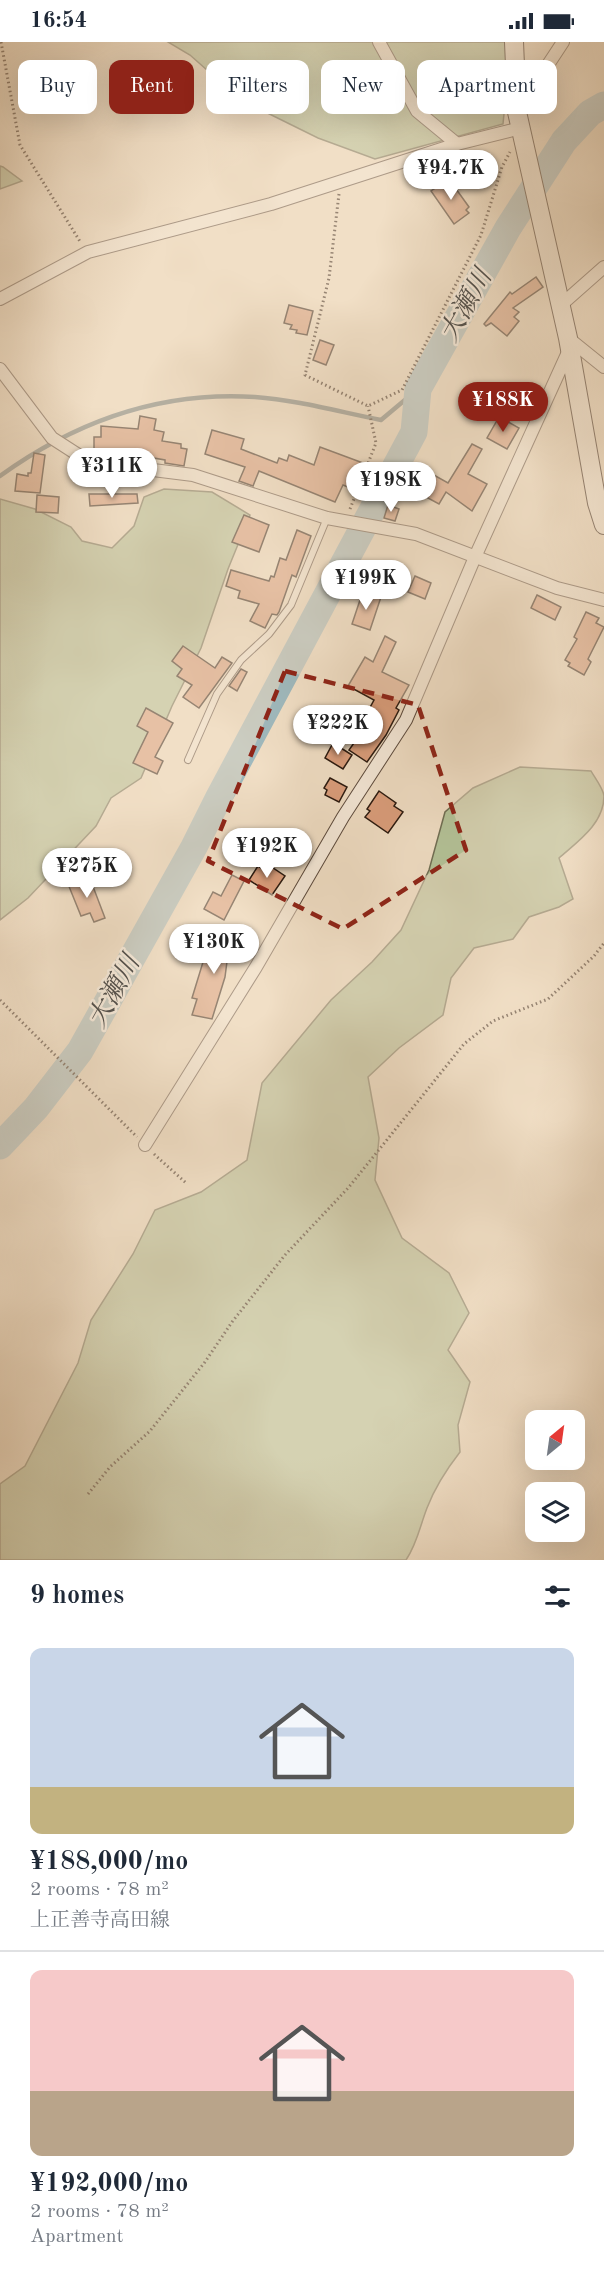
<!DOCTYPE html>
<meta charset="utf-8">
<style>
:root{--surface:#fff;--page:#f2f2f3;--text:#1f2937;--muted:#747a83;--line:#e0e1e3;--accent:#8f2418}
body{margin:0;font-family:"Old Standard TT","Noto Serif JP",serif;background:var(--page);color:var(--text);height:100vh;display:flex;flex-direction:column;font-size:22px;white-space:nowrap}
*{box-sizing:border-box;margin:0}
p{font-size:20px;color:var(--muted)}
.icon{flex:none;width:33px;height:33px;fill:none;stroke:currentColor;stroke-width:2;stroke-linecap:round;stroke-linejoin:round}
.map{position:relative;height:1518px;overflow:hidden}
.side{display:flex;flex-direction:column;background:var(--surface);flex:1}
.side>*{flex:none}
.banner{position:absolute;left:18px;top:18px;width:568px;height:54px;display:flex;gap:12px}
.needle{width:39px;rotate:29deg}
.controls{position:absolute;left:525px;top:1368px;display:grid;gap:12px}
.controls a{display:grid;place-items:center;width:60px;height:60px;border-radius:12px;background:var(--surface);box-shadow:0 6px 24px #0002;font-size:30px}
.price{position:absolute;translate:-50% -51px;padding:0 14px;border-radius:21px;background:#fff;color:#222;font-size:20px;line-height:39px;filter:drop-shadow(0 2px 3px #0008)}
.price::after{content:'';position:absolute;left:50%;top:36px;width:18px;height:14px;margin-left:-9px;background:inherit;clip-path:polygon(0 0,100% 0,50% 100%)}
.price.on{background:var(--accent);color:#fff}
ul{padding:0;list-style:none}
li{display:grid;align-content:center;gap:12px;height:318px;padding:0 30px}
li+li{border-top:2px solid var(--line)}
li span{display:grid;place-items:center;height:186px;border-radius:12px;color:#555}
li>.icon{margin-inline-start:auto}
span .icon{width:108px;height:108px;fill:#fffc;stroke-width:1}
li b{font-size:26px}
h2{display:flex;justify-content:space-between;align-items:center;height:72px;padding:0 30px;font-size:26px}
.chip{padding:0 21px;border-radius:12px;background:var(--surface);box-shadow:0 6px 24px #0002;font-size:21px;line-height:54px}
.chip.on{background:var(--accent);color:#fff}
.status{display:flex;justify-content:space-between;align-items:center;height:42px;padding:0 30px;background:var(--surface);direction:ltr}
.status svg{height:16px;fill:currentColor}
.map>svg:first-child{display:block}
.green{fill:#b4c399;stroke:#6f6e54;stroke-width:1.5}
.lines{fill:none;stroke-linecap:round;stroke-linejoin:round}
.stream{stroke:#707a79;stroke-width:4.5}
.river{stroke:#9fbabf;stroke-width:27}
.building{fill:#db9e7c;stroke:#2a190f;stroke-width:1.5}
.lane-casing{stroke:#5c4a3d;stroke-width:8}
.street-casing{stroke:#5c4a3d;stroke-width:14}
.secondary-casing{stroke:#2a190f;stroke-width:20}
.path{stroke:#2a190f;stroke-width:3;stroke-dasharray:1.5 3;stroke-linecap:butt}
.lane{stroke:#f6eada;stroke-width:6}
.street{stroke:#f6eada;stroke-width:12}
.secondary{stroke:#f6eada;stroke-width:18}
.marked{fill:none;stroke:#8f2418;stroke-width:4.5;stroke-dasharray:12 8;stroke-linejoin:round}
.labels{text-anchor:middle;stroke-width:5;stroke-linejoin:round;paint-order:stroke}
.water-label{font-size:26px;font-style:italic;fill:#53514d;stroke:#f6eada}
</style>
<div class="status"><b>16:54</b><svg viewBox="0 0 49 12"><path d="M0 12V9h3v3zM5 12V6h3v6zM10 12V3h3v9zM15 12V0h3v12zM26 1h20v11H26zM47 4h2v5h-2z"/></svg></div>
<div class="map">
<svg width="604" height="1518" viewBox="0 0 604 1518">
<rect width="100%" height="100%" fill="#f1dfc6"/>
<filter id="stains"><feTurbulence type="fractalNoise" baseFrequency=".00333" numOctaves="4"/><feColorMatrix values="0 0 0 0 .2 0 0 0 0 .09 0 0 0 0 .02 0 0 0 .5 -.17"/></filter>
<radialGradient id="worn" r=".72"><stop offset=".6" stop-color="#630" stop-opacity="0"/><stop offset="1" stop-color="#630" stop-opacity=".3"/></radialGradient>
<g class="green">
<polygon points="168,0 511,0 503,82 375,117 318,96 241,58 190,13"/>
<polygon points="0,124 3,125 22,139 0,147"/>
<polygon points="164,447 212,450 250,473 228,527 201,606 172,664 141,736 111,756 96,784 28,856 0,878 0,457 35,467 71,485 82,499 112,506 134,484 144,455"/>
<path d="M520,725L591,729C595,736 603,746 604,754C604,782 577,800 559,816L573,857L559,865L529,875L513,897L474,906L451,936L443,973L399,1006L368,1035L379,1096L375,1138L402,1196L449,1231L469,1271L448,1308L470,1340L458,1383L460,1410C446,1428 435,1445 427,1466C420,1484 417,1502 406,1518H0V1442L25,1424L78,1321L91,1278L133,1212L155,1168L201,1150L247,1118L262,1041L331,958L372,920L401,888L429,828L445,770L473,746Z"/>
</g>
<g class="lines">
<path class="stream" d="M0,434C76,379 161,349 255,355C297,358 340,370 381,378L418,347"/>
<polyline class="river" points="0,1104 36,1066 80,1009 194,805 219,755 414,390 418,347 508,186 564,99 590,71 604,63"/>
</g>
<g class="building">
<polygon points="446,139 449,142 451,140 469,165 466,168 469,171 454,182 431,149"/>
<polygon points="536,235 543,245 513,266 519,270 514,275 519,279 507,294 491,281 486,284 484,282 510,250 512,252"/>
<polygon points="289,263 313,269 307,293 296,291 297,288 290,287 292,283 284,281"/>
<polygon points="320,298 334,303 326,323 313,318"/>
<polygon points="140,374 156,377 154,388 164,390 162,399 181,402 181,406 187,407 184,424 165,421 165,418 119,410 119,409 94,407 94,395 101,395 101,384 138,387"/>
<polygon points="499,375 519,386 507,407 487,396"/>
<polygon points="212,388 244,397 241,407 277,421 279,416 287,419 289,413 314,423 320,405 363,421 353,447 343,443 335,460 259,429 253,444 239,439 245,425 205,412"/>
<polygon points="472,402 482,407 468,432 487,442 472,469 446,450 439,462 413,448 425,428 448,441"/>
<polygon points="34,411 45,413 40,451 15,449 17,432 28,434 28,431 31,431"/>
<polygon points="89,452 137,452 138,461 90,464"/>
<polygon points="37,453 59,455 58,471 36,470"/>
<polygon points="388,463 399,467 395,479 384,476"/>
<polygon points="244,473 269,483 259,510 232,500"/>
<polygon points="297,488 311,494 296,535 292,533 279,570 277,573 272,572 265,586 250,579 259,562 238,556 240,549 226,544 231,528 269,539 271,534 274,535 280,516 286,518"/>
<polygon points="415,534 431,541 425,557 408,550"/>
<polygon points="363,549 381,555 370,588 352,582"/>
<polygon points="537,553 561,565 555,578 531,566"/>
<polygon points="586,570 599,576 596,581 604,585 588,617 591,620 584,633 568,624 570,621 565,618 577,597 574,595"/>
<polygon points="385,594 396,600 382,630 409,643 396,666 399,668 386,693 367,720 349,708 373,674 367,671 374,658 348,644 365,615 373,620"/>
<polygon points="183,604 215,626 222,615 232,621 199,666 183,655 192,643 177,634 182,627 172,619"/>
<polygon points="241,627 247,630 237,649 229,644"/>
<polygon points="146,666 173,681 155,715 163,719 157,732 133,721 148,690 137,684"/>
<polygon points="333,701 352,713 343,727 325,716"/>
<polygon points="330,736 347,745 339,760 325,753 327,748 324,746"/>
<polygon points="379,749 396,761 394,764 403,770 388,791 365,775 370,769 367,767"/>
<polygon points="258,824 263,827 265,824 268,826 270,824 285,834 272,853 249,838"/>
<polygon points="232,833 244,839 224,878 204,867 213,850 221,854"/>
<polygon points="89,834 105,876 94,880 90,871 81,874 68,842"/>
<polygon points="230,885 245,893 236,908 229,904 225,935 212,977 192,973 197,957 192,956 207,907 218,908"/>
</g>
<g class="lines">
<g class="lane-casing">
<polyline id="lane" points="188,718 217,652 241,618 269,592 291,563 327,476"/>
</g>
<g class="street-casing">
<g id="street">
<polyline points="379,0 417,69 457,102"/>
<polyline points="517,70 563,0"/>
<polyline points="0,257 88,210 271,162 457,102 521,86"/>
<polyline points="561,263 604,225"/>
<polyline points="568,296 604,325"/>
<polyline points="0,327 52,396 83,416 105,422 193,433 327,476 416,492 557,546 604,558"/>
<polyline points="145,1103 256,925 343,775 406,678 475,515 569,308"/>
</g>
</g>
<g class="secondary-casing">
<polyline id="secondary" points="514,0 517,70 568,296 597,461 604,483"/>
</g>
<g class="path">
<polyline points="1,0 20,103 81,201"/>
<polyline points="339,152 329,236 305,333 368,364 402,348 481,193 502,125 510,110"/>
<polyline points="350,467 376,401 368,364"/>
<polyline points="0,958 137,1095"/>
<polyline points="154,1112 186,1141"/>
<polyline points="88,1452 110,1425 150,1389 205,1320 232,1280 285,1213 349,1145 464,1002 493,979 548,957 594,914 604,901"/>
</g>
<use href="#lane" class="lane"/>
<use href="#street" class="street"/>
<use href="#secondary" class="secondary"/>
</g>
<path d="M0 0H604V1518H0ZM285,629L418,663L466,808L343,887L208,819Z" fill="#f1dfc6" fill-opacity=".55" fill-rule="evenodd"/>
<path class="marked" d="M285,629L418,663L466,808L343,887L208,819Z"/>
<g class="labels">
<g class="water-label">
<text transform="translate(465 263) rotate(-61)" y="9">大瀬川</text>
<text transform="translate(113 949) rotate(-61)" y="9">大瀬川</text>
</g>
</g>
<rect width="100%" height="100%" filter="url(#stains)"/>
<rect width="100%" height="100%" fill="url(#worn)"/>
</svg>
<div class="controls">
<a><svg class="needle" viewBox="-14 -14 28 28"><path d="M0-13l5 13h-10z" fill="#e53935"/><path d="M0 13l5-13h-10z" fill="#747a83"/></svg></a>
<a><svg class="icon" aria-label="layers" viewBox="0 0 24 24"><path d="M12 4l9 5-9 5-9-5zM3 14l9 5 9-5"/></svg></a>
</div>
<b class="price" style="left:451px;top:159px">¥94.7K</b>
<b class="price on" style="left:503px;top:391px">¥188K</b>
<b class="price" style="left:112px;top:457px">¥311K</b>
<b class="price" style="left:391px;top:471px">¥198K</b>
<b class="price" style="left:366px;top:569px">¥199K</b>
<b class="price" style="left:338px;top:714px">¥222K</b>
<b class="price" style="left:267px;top:837px">¥192K</b>
<b class="price" style="left:87px;top:857px">¥275K</b>
<b class="price" style="left:214px;top:933px">¥130K</b>
<div class="banner">
<a class="chip">Buy</a>
<a class="chip on">Rent</a>
<a class="chip">Filters</a>
<a class="chip">New</a>
<a class="chip">Apartment</a>
</div>
</div>
<section class="side">
<h2>9 homes<svg class="icon" aria-label="filters" viewBox="0 0 24 24"><path d="M4 7h16M4 17h16"/><circle cx="9" cy="7" r="2"/><circle cx="15" cy="17" r="2"/></svg></h2>
<ul>
<li><span style="background:linear-gradient(#c9d6e8 75%,#c2b280 0)"><svg class="icon" aria-label="home" viewBox="0 0 24 24"><path d="M3 11l9-7 9 7M6 9v11h12V9"/></svg></span><div><b>¥188,000/mo</b><p>2 rooms · 78 m²</p><p>上正善寺高田線</p></div></li>
<li><span style="background:linear-gradient(#f6c9c9 65%,#b9a48a 0)"><svg class="icon" aria-label="home" viewBox="0 0 24 24"><path d="M3 11l9-7 9 7M6 9v11h12V9"/></svg></span><div><b>¥192,000/mo</b><p>2 rooms · 78 m²</p><p>Apartment</p></div></li>
</ul>
</section>
